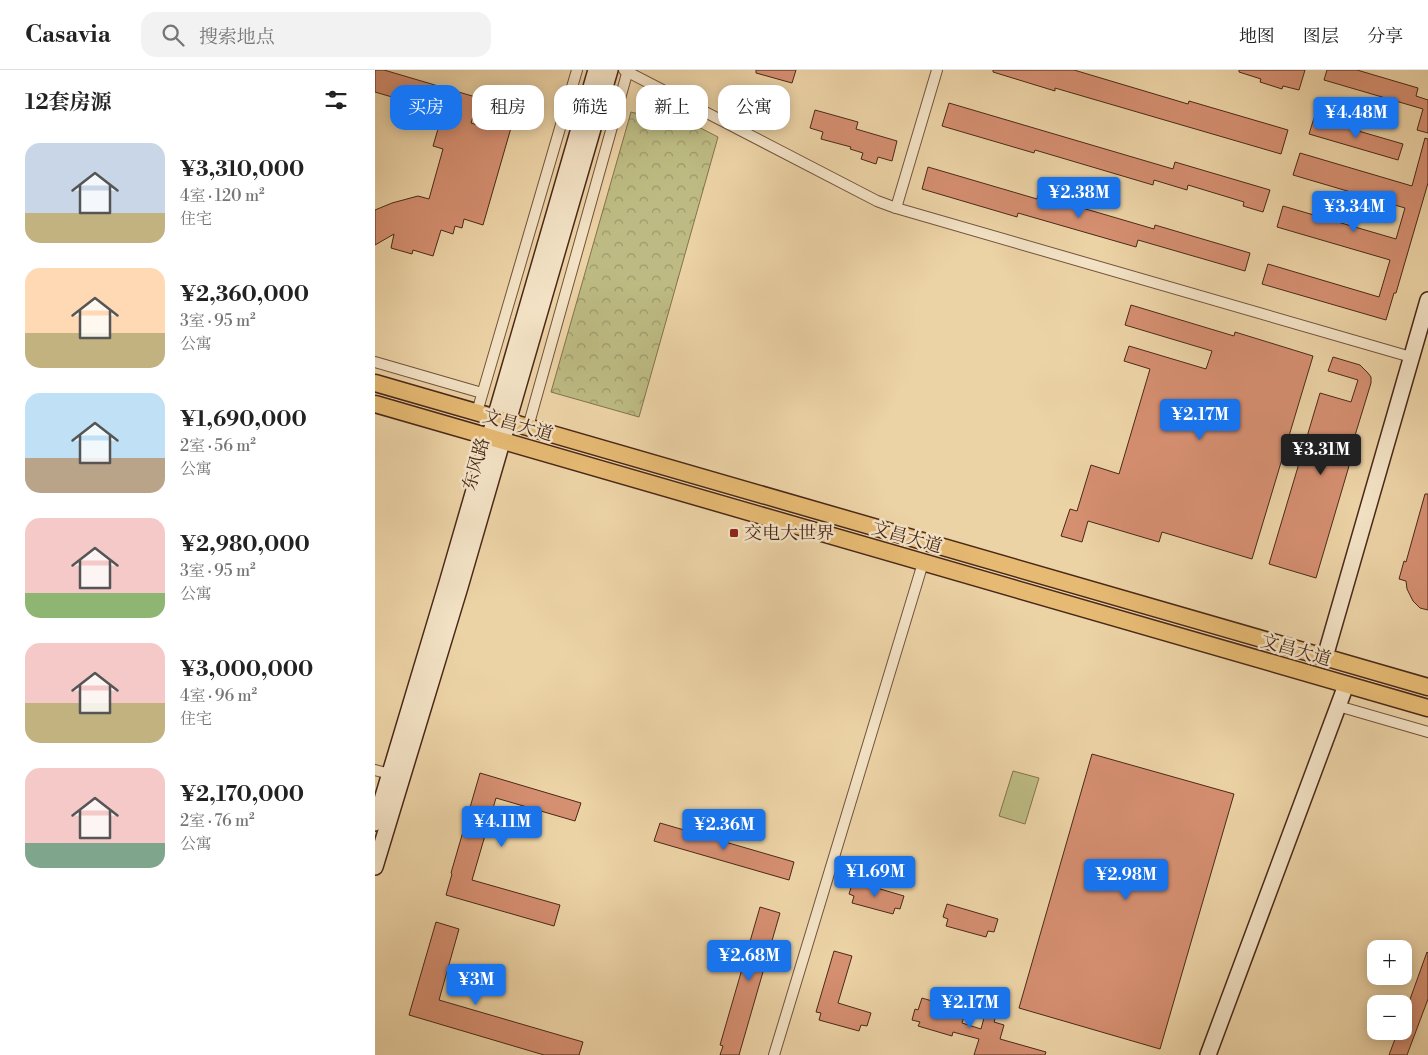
<!DOCTYPE html>
<html lang="zh">
<meta charset="utf-8">
<style>
:root{--surface:#fff;--page:#f2f2f2;--text:#222;--muted:#767676;--line:#e0e0e0;--accent:#1a73e8}
body{margin:0;font-family:"Libre Bodoni","Noto Serif SC",serif;background:var(--page);color:var(--text);height:100vh;display:flex;flex-direction:column;font-size:19px;white-space:nowrap}
*{box-sizing:border-box;margin:0}
p{font-size:16px;color:var(--muted)}
.icon{flex:none;width:28px;height:28px;fill:none;stroke:currentColor;stroke-width:2;stroke-linecap:round;stroke-linejoin:round}
.map{position:relative;flex:1;overflow:hidden}
.side{display:flex;flex-direction:column;background:var(--surface);width:375px}
.side>*{flex:none}
.banner{position:absolute;left:15px;top:15px;width:475px;height:45px;display:flex;gap:10px}
.controls{position:absolute;left:992px;top:870px;display:grid;gap:10px}
.controls a{display:grid;place-items:center;width:45px;height:45px;border-radius:10px;background:var(--surface);box-shadow:0 2px 12px #0003;font-size:25px}
.price{position:absolute;translate:-50% -42px;padding:0 11px;border-radius:5px;background:var(--accent);color:#fff;font-size:16px;line-height:32px;filter:drop-shadow(0 1px 2px #0008)}
.price::after{content:'';position:absolute;left:50%;top:30px;width:15px;height:11px;margin-left:-8px;background:inherit;clip-path:polygon(0 0,100% 0,50% 100%)}
.price.selected{background:#222;color:#fff}
ul{padding:0;list-style:none}
li{display:flex;align-items:center;gap:15px;height:125px;padding:0 25px}
li span{display:grid;place-items:center;flex:none;width:140px;height:100px;border-radius:15px;color:#555}
li>.icon{margin-inline-start:auto}
span .icon{width:60px;height:60px;fill:#fffc;stroke-width:1}
li b{font-size:21px}
h2{display:flex;justify-content:space-between;align-items:center;height:60px;padding:0 25px;font-size:21px}
.chip{padding:0 18px;border-radius:15px;background:var(--surface);box-shadow:0 2px 12px #0003;font-size:18px;line-height:45px}
.chip.selected{background:var(--accent);color:#fff}
header{display:flex;align-items:center;gap:30px;box-sizing:border-box;height:70px;padding:0 25px;background:var(--surface);border-bottom:1px solid var(--line)}
header strong{font-size:24px}
nav{display:flex;gap:28px;margin-inline-start:auto;font-size:18px}
.search{width:350px;height:45px;background:var(--page);display:flex;align-items:center;gap:12px;box-sizing:border-box;padding:0 18px;border-radius:15px;color:var(--muted);font-size:19px}
main{display:flex;flex:1;min-height:0}
.map>svg:first-child{display:block}
.park{fill:url(#park-crowns);stroke:#84724e}
.pitch{fill:#bdbb83;stroke:#84724e}
.building{fill:#d58f71;stroke:#4a2818}
.lines{fill:none;stroke-linecap:round;stroke-linejoin:round}
.street-casing{stroke:#72533c;stroke-width:12}
.secondary-casing{stroke:#4a2818;stroke-width:18}
.primary-casing{stroke:#4a2818;stroke-width:19}
.street{stroke:#f3e2c5;stroke-width:10}
.secondary{stroke:#f3e2c5;stroke-width:15}
.primary{stroke:#e6ba73;stroke-width:16}
.poi-dot{fill:#8f2418;stroke:#f3e2c5;stroke-width:2}
.labels{text-anchor:middle;stroke-width:5;stroke-linejoin:round;paint-order:stroke}
.street-label{font-size:18px;fill:#4a2818;stroke:#f3e2c5}
.poi-label{font-size:18px;fill:#4a2818;stroke:#f3e2c5;text-anchor:start}
</style>
<header>
<strong>Casavia</strong>
<div class="search"><svg class="icon" aria-label="search" viewBox="0 0 24 24"><circle cx="10" cy="10" r="6"/><path d="M15 15l6 6"/></svg>搜索地点</div>
<nav><a>地图</a><a>图层</a><a>分享</a></nav>
</header>
<main>
<section class="side">
<h2>12套房源<svg class="icon" aria-label="filters" viewBox="0 0 24 24"><path d="M4 7h16M4 17h16"/><circle cx="9" cy="7" r="2"/><circle cx="15" cy="17" r="2"/></svg></h2>
<ul>
<li><span style="background:linear-gradient(#c9d6e8 70%,#c2b280 0)"><svg class="icon" aria-label="home" viewBox="0 0 24 24"><path d="M3 11l9-7 9 7M6 9v11h12V9"/></svg></span><div><b>¥3,310,000</b><p>4室 · 120 m²</p><p>住宅</p></div></li>
<li><span style="background:linear-gradient(#ffd9b3 65%,#c2b280 0)"><svg class="icon" aria-label="home" viewBox="0 0 24 24"><path d="M3 11l9-7 9 7M6 9v11h12V9"/></svg></span><div><b>¥2,360,000</b><p>3室 · 95 m²</p><p>公寓</p></div></li>
<li><span style="background:linear-gradient(#bfe0f5 65%,#b9a48a 0)"><svg class="icon" aria-label="home" viewBox="0 0 24 24"><path d="M3 11l9-7 9 7M6 9v11h12V9"/></svg></span><div><b>¥1,690,000</b><p>2室 · 56 m²</p><p>公寓</p></div></li>
<li><span style="background:linear-gradient(#f6c9c9 75%,#8fb573 0)"><svg class="icon" aria-label="home" viewBox="0 0 24 24"><path d="M3 11l9-7 9 7M6 9v11h12V9"/></svg></span><div><b>¥2,980,000</b><p>3室 · 95 m²</p><p>公寓</p></div></li>
<li><span style="background:linear-gradient(#f6c9c9 60%,#c2b280 0)"><svg class="icon" aria-label="home" viewBox="0 0 24 24"><path d="M3 11l9-7 9 7M6 9v11h12V9"/></svg></span><div><b>¥3,000,000</b><p>4室 · 96 m²</p><p>住宅</p></div></li>
<li><span style="background:linear-gradient(#f6c9c9 75%,#7fa58c 0)"><svg class="icon" aria-label="home" viewBox="0 0 24 24"><path d="M3 11l9-7 9 7M6 9v11h12V9"/></svg></span><div><b>¥2,170,000</b><p>2室 · 76 m²</p><p>公寓</p></div></li>
</ul>
</section>
<div class="map">
<svg width="1053" height="985" viewBox="0 0 1053 985">
<defs>
<pattern id="park-crowns" width="20" height="18" patternUnits="userSpaceOnUse" patternTransform="scale(1.25)"><rect width="20" height="18" fill="#bdbb83"/><path d="M2 6a3 3 0 1 1 6 0M12 15a3 3 0 1 1 6 0" fill="none" stroke="#9c986a"/></pattern>
</defs>
<rect width="100%" height="100%" fill="#ecd3a6"/>
<filter id="stains"><feTurbulence type="fractalNoise" baseFrequency=".004" numOctaves="4"/><feColorMatrix values="0 0 0 0 .2 0 0 0 0 .09 0 0 0 0 .02 0 0 0 .5 -.17"/></filter>
<radialGradient id="worn" r=".72"><stop offset=".6" stop-color="#630" stop-opacity="0"/><stop offset="1" stop-color="#630" stop-opacity=".3"/></radialGradient>
<polygon class="park" points="275,32 343,67 264,347 176,322 256,42 271,46"/>
<polygon class="pitch" points="638,701 664,708 650,754 624,746"/>
<g class="building">
<polygon points="0,0 9,0 104,28 96,53 116,59 124,32 142,37 108,155 89,149 87,158 80,156 78,164 66,160 58,186 38,180 37,184 16,178 19,164 0,175 0,140 17,133 43,126 54,129 68,79 58,76 68,42 0,22"/>
<polygon points="381,0 421,0 417,13 381,3"/>
<polygon points="618,0 699,0 813,34 814,31 913,60 906,84 680,18 680,21 618,2"/>
<polygon points="864,0 930,0 924,20 908,16 907,19 885,12 886,9 864,2"/>
<polygon points="952,0 982,0 1043,18 1041,26 1053,30 1053,63 1042,60 1048,39 949,10"/>
<polygon points="574,33 798,99 800,92 895,120 888,142 868,136 869,132 813,115 812,120 779,110 778,115 660,80 659,83 567,56"/>
<polygon points="440,40 483,52 481,59 522,71 517,91 503,87 501,94 486,89 488,83 475,79 476,77 446,69 448,62 435,58"/>
<polygon points="939,48 1028,74 1023,90 934,64"/>
<polygon points="1050,68 1053,69 1053,113 1021,223 1019,223 1011,250 887,214 893,194 1004,227 1015,190 902,157 908,136 1021,169 1030,138 918,105 925,83 1037,116"/>
<polygon points="553,97 662,129 663,125 779,159 780,155 875,183 870,201 763,170 761,177 643,143 642,147 547,119"/>
<polygon points="756,235 859,266 860,262 938,286 877,489 787,462 784,472 713,451 707,472 686,466 695,439 702,441 716,395 744,404 775,299 749,291 754,276 831,299 837,281 750,255"/>
<polygon points="958,287 985,295 993,303 996,307 996,313 971,395 974,396 941,508 894,494 945,323 976,332 983,310 953,301"/>
<polygon points="1050,424 1053,424 1053,540 1045,538 1038,531 1032,519 1031,511 1024,509 1029,491 1031,492"/>
<polygon points="717,684 859,724 785,979 644,938"/>
<polygon points="105,703 206,733 200,751 121,728 97,810 185,835 179,856 71,825 77,804 76,803"/>
<polygon points="285,753 419,792 414,810 279,771"/>
<polygon points="478,811 529,826 525,839 520,838 518,844 477,833 479,826 474,824"/>
<polygon points="572,834 623,849 619,862 613,861 611,867 571,856 573,849 568,847"/>
<polygon points="385,837 405,843 364,985 345,985 348,976 345,975"/>
<polygon points="61,852 84,859 64,930 208,972 204,985 169,985 34,945"/>
<polygon points="459,881 477,886 463,933 496,943 492,956 486,955 484,961 444,950 446,943 441,942"/>
<polygon points="1052,882 1053,883 1053,929 1032,985 1014,985 1023,961 1029,961 1029,946"/>
<polygon points="547,928 591,941 587,953 606,959 612,937 623,940 619,952 629,955 625,969 671,982 670,985 599,985 604,969 578,962 577,966 543,956 545,952 537,950 540,939 543,940"/>
</g>
<g class="lines">
<g class="street-casing">
<g id="street">
<polyline points="249,0 502,131 521,138 1036,287"/>
<polyline points="521,138 562,0"/>
<polyline points="0,292 107,323"/>
<polyline points="102,342 202,0"/>
<polyline points="153,357 253,0"/>
<polyline points="963,636 1053,662"/>
<polyline points="0,700 15,704"/>
<polyline points="399,985 548,493"/>
</g>
</g>
<g class="secondary-casing">
<g id="secondary">
<polyline points="950,587 1053,230"/>
<polyline points="0,753 72,513 221,0"/>
<polyline points="0,797 85,517 235,0"/>
<polyline points="833,985 971,615"/>
</g>
</g>
<g class="primary-casing">
<g id="primary">
<polyline points="0,313 1053,617"/>
<polyline points="0,334 1053,638"/>
</g>
</g>
<use href="#street" class="street"/>
<use href="#secondary" class="secondary"/>
<use href="#primary" class="primary"/>
</g>
<rect class="poi-dot" x="354" y="458" width="10" height="10" rx="2.5"/>
<g class="labels">
<g class="street-label">
<text transform="translate(143 355) rotate(16)" y="6">文昌大道</text>
<text transform="translate(101 394) rotate(-74)" y="6">东风路</text>
<text transform="translate(532 467) rotate(16)" y="6">文昌大道</text>
<text transform="translate(921 580) rotate(16)" y="6">文昌大道</text>
</g>
<g class="poi-label">
<text x="369" y="469">交电大世界</text>
</g>
</g>
<rect width="100%" height="100%" filter="url(#stains)"/>
<rect width="100%" height="100%" fill="url(#worn)"/>
</svg>
<div class="controls">
<a>+</a>
<a>−</a>
</div>
<b class="price" style="left:981px;top:69px">¥4.48M</b>
<b class="price" style="left:704px;top:149px">¥2.38M</b>
<b class="price" style="left:979px;top:163px">¥3.34M</b>
<b class="price" style="left:825px;top:371px">¥2.17M</b>
<b class="price selected" style="left:946px;top:406px">¥3.31M</b>
<b class="price" style="left:127px;top:778px">¥4.11M</b>
<b class="price" style="left:349px;top:781px">¥2.36M</b>
<b class="price" style="left:500px;top:828px">¥1.69M</b>
<b class="price" style="left:751px;top:831px">¥2.98M</b>
<b class="price" style="left:374px;top:912px">¥2.68M</b>
<b class="price" style="left:101px;top:936px">¥3M</b>
<b class="price" style="left:595px;top:959px">¥2.17M</b>
<div class="banner">
<a class="chip selected">买房</a>
<a class="chip">租房</a>
<a class="chip">筛选</a>
<a class="chip">新上</a>
<a class="chip">公寓</a>
</div>
</div>
</main>
